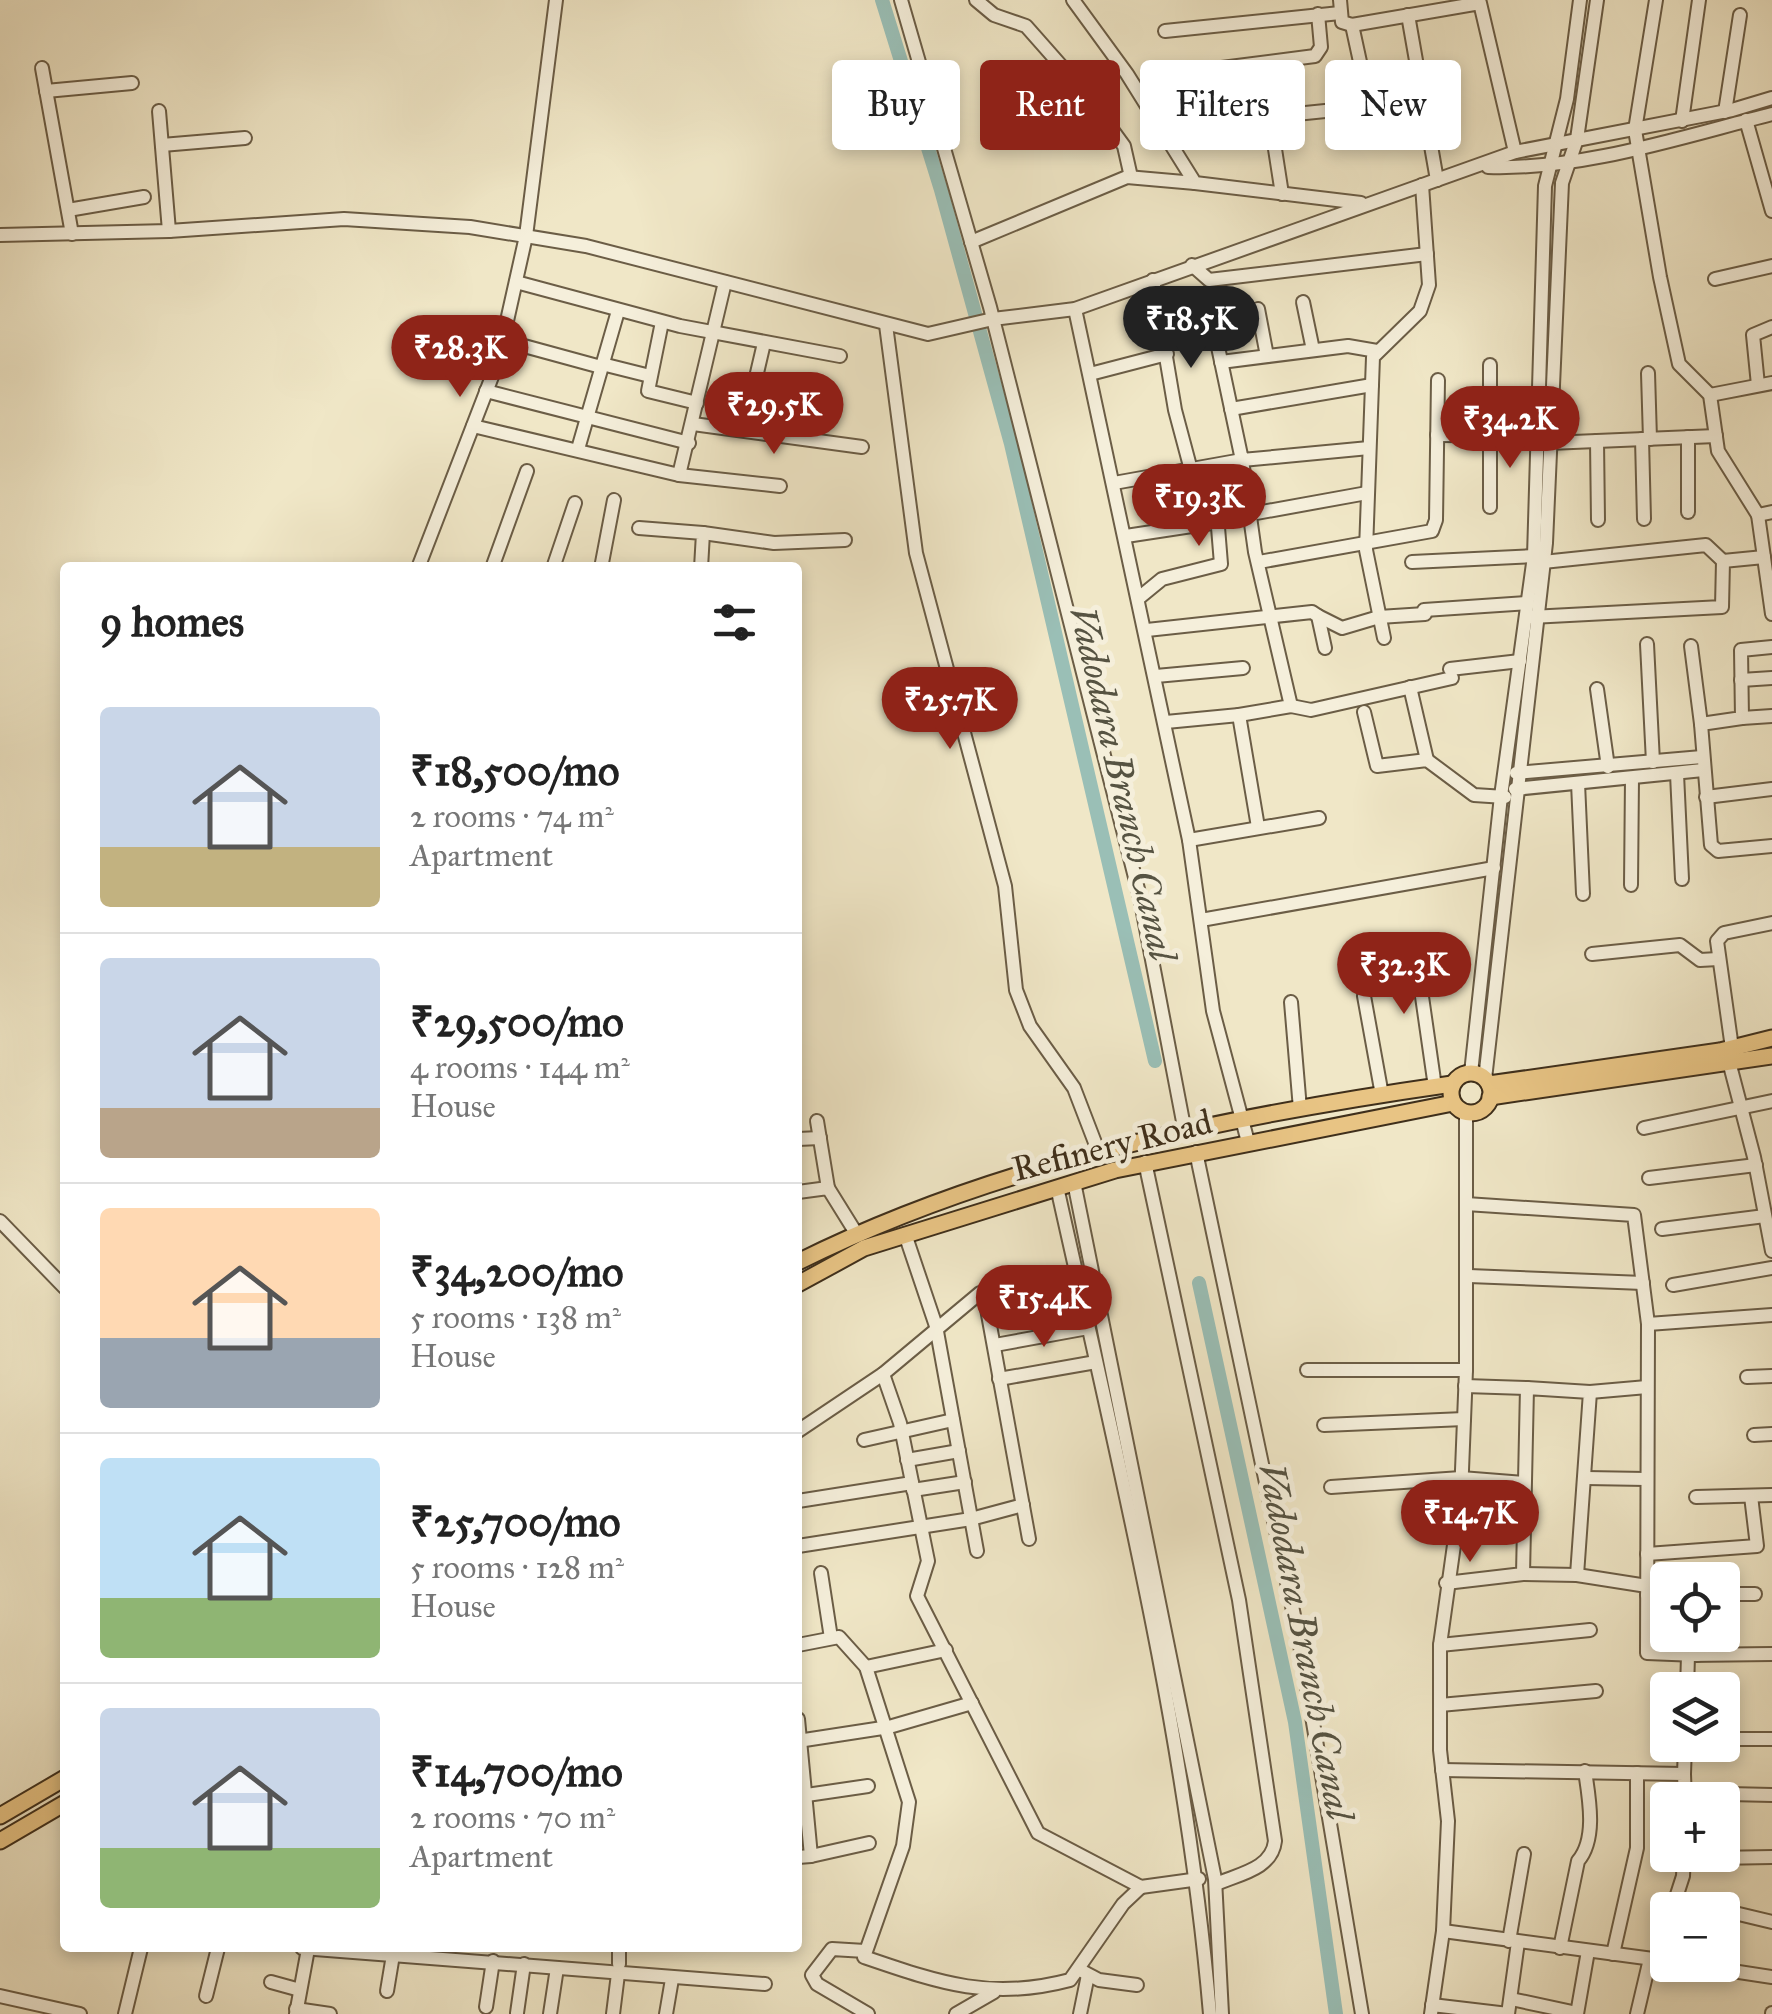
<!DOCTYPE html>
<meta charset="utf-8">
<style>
:root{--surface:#fff;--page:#f2f2f2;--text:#222;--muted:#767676;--line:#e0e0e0;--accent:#8f2418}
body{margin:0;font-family:"IM FELL Great Primer",serif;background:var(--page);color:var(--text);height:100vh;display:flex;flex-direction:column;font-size:38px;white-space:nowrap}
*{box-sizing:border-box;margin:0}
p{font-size:32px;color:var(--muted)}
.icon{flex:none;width:55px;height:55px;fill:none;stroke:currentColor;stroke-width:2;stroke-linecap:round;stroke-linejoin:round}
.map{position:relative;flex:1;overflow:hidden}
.panel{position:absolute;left:60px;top:562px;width:742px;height:1390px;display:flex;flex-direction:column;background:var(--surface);border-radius:10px;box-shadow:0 5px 15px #0003}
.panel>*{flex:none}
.guide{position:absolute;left:832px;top:60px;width:788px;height:90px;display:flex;gap:20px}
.tools{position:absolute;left:1650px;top:1562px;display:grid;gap:20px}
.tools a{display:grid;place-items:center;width:90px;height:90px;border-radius:10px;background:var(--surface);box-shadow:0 5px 15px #0003;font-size:50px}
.price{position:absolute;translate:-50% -85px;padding:0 22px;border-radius:35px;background:var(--accent);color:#fff;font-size:32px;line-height:65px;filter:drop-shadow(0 2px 5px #0008)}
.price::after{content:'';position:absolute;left:50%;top:60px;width:30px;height:22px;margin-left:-15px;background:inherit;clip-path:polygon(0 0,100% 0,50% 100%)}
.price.selected{background:#222;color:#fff}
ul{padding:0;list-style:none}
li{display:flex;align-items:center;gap:30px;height:250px;padding:0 40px}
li+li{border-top:2px solid var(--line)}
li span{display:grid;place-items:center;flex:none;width:280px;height:200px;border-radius:10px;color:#555}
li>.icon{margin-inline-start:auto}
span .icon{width:120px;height:120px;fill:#fffc;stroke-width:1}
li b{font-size:42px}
h2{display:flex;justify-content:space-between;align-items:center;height:120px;padding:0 40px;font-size:42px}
.chip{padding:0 35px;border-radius:10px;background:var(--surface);box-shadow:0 5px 15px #0003;font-size:35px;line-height:90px}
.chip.selected{background:var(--accent);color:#fff}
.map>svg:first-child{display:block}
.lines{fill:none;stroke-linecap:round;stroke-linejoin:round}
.canal{stroke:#9abfb6;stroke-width:14}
.minor-casing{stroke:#6b5d46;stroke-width:16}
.major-casing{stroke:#3f2f1b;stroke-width:19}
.minor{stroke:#f5efdb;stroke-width:12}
.major{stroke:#e8c484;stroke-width:15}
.labels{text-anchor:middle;stroke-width:10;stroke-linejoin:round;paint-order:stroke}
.street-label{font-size:35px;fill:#3f2f1b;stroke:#f5efdb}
.water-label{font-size:38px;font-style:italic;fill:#565342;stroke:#f5efdb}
</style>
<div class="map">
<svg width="1772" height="2014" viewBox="0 0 1772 2014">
<rect width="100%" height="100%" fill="#f0e7c7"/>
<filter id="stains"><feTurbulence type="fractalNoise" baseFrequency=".002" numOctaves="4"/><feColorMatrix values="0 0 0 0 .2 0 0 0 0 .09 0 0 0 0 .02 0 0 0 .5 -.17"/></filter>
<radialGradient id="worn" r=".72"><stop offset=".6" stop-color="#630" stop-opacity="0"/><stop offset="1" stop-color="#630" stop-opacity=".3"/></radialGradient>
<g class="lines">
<g class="canal">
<polyline points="882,0 941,190 1011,444 1155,1061"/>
<polyline points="1199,1283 1295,1722 1336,2014"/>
</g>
<g class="minor-casing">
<g id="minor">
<polyline points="901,0 990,307 1140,897 1185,1132"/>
<polyline points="976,0 994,15 1026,26 1086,94 1124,146 1131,177"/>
<polyline points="1073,0 1127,74 1195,183 1361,203"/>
<polyline points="1340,0 1342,22 1352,25 1480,3 1515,152"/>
<polyline points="1656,0 1635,130 1660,277 1679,364 1710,395 1718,451 1758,515 1772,512"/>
<polyline points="1408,15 1437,180"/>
<polyline points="1352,25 1372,117"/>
<polyline points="1165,31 1340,13"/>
<polyline points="42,68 72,234"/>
<polyline points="1198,71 1315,56 1321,47 1318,14"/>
<polyline points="46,91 132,83"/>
<polyline points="159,111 169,231"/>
<polyline points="1725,112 1740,15"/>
<polyline points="1270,117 1282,194"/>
<polyline points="1746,120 1772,211"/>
<polyline points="1682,121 1699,0"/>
<polyline points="1166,136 1217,122 1335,110"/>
<polyline points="162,145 245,138"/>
<path d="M1488,167C1583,170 1681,137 1772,114"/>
<polyline points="68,210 144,197"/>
<polyline points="0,235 169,231 344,219 470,227 586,246 928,334 993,319 1075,309 1515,152 1732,110 1772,98"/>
<polyline points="971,242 1127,177 1195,183"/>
<polyline points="1192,265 1209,280 1427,254"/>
<polyline points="1715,279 1772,266"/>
<polyline points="1153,280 1175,410 1191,470"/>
<polyline points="516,282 680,326 840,356"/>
<polyline points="1303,302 1313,350"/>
<polyline points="1075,309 1189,840 1213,1011 1248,1142"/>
<polyline points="1258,309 1267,356"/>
<polyline points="1211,314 1242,460 1369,448"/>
<polyline points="662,322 648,391 697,403"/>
<polyline points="886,325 916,553 1005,886 1016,990 1030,1026 1074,1088 1099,1153"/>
<polyline points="502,340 601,367"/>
<polyline points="1221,362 1348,346 1377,351"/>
<polyline points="602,364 650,376"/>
<polyline points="1648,373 1650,439"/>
<polyline points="1090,374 1167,354"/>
<polyline points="1758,385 1753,335 1772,327"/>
<polyline points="753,390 764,343"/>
<polyline points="486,391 689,443"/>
<polyline points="1710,395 1772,383"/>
<polyline points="1231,409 1372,385"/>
<polyline points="693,424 862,447"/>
<polyline points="473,426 679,475 725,282"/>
<polyline points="1437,435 1547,436"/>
<polyline points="1642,439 1644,519"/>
<polyline points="1597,441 1598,520"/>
<polyline points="1549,443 1716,436"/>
<polyline points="578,449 618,311"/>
<polyline points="679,475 780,486"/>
<polyline points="1114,483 1242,460 1255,552 1291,706 1239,715 1258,827"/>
<polyline points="1490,507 1490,365"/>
<polyline points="1688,512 1688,437"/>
<polyline points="1251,514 1367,493"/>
<polyline points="1758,515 1772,614"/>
<polyline points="639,528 703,533 701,568"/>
<polyline points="703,533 774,543 845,540"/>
<polyline points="1126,536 1218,522"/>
<polyline points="1259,562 1432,531 1436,520 1438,380"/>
<polyline points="1412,562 1534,556"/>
<polyline points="1543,562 1706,545 1723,561"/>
<polyline points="418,568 498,361 526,236 556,0"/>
<polyline points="492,568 527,471"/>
<polyline points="553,568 575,503"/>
<polyline points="601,568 614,500"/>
<polyline points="1140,597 1162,579 1221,564 1213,466"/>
<polyline points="1424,610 1528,603"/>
<polyline points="1318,616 1342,628 1379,617 1425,614"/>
<polyline points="1531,617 1722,607 1723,561 1764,557"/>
<polyline points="1147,630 1312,612 1318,616 1325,648"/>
<polyline points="1384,638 1366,550 1373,357 1420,311 1429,285 1422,185"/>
<polyline points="1647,644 1653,762"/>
<polyline points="1691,646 1701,724"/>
<polyline points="1772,647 1741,650 1742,718 1701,724 1711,845 1718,851 1772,846"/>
<polyline points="1450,669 1520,661"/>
<polyline points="1156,676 1243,668"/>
<polyline points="1741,680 1772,678"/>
<polyline points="1410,687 1427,760"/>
<polyline points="1597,689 1608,767"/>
<polyline points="1291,706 1311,710 1452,678"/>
<polyline points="1364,712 1377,766 1427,760 1474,795 1505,797"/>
<polyline points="1742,718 1772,716"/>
<polyline points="1166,722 1239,715"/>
<polyline points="1516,773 1702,757"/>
<polyline points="1677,774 1682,879"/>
<polyline points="1578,783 1583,894"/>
<polyline points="1515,789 1703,770"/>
<polyline points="1706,797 1772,789"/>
<polyline points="1189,840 1319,818"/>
<polyline points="1631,885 1632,778"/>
<polyline points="1201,920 1494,868"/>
<polyline points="1414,941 1435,1087"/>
<polyline points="1592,954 1680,945 1700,960 1718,959"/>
<polyline points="1364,996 1382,1095"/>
<polyline points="1291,1002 1300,1109"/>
<polyline points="1732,1048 1717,941 1724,933 1772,923"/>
<polyline points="1727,1054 1754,1157 1772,1251"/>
<polyline points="1471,1073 1501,796 1534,556 1545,186 1567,99 1580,0"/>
<polyline points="1485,1079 1546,543 1562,183 1577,139 1597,0"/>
<polyline points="817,1121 828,1188"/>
<polyline points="1644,1128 1772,1101"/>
<polyline points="798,1139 820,1138"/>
<polyline points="1196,1152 1299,1639 1362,2014"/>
<path d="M1145,1162L1239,1600L1275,1841C1272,1869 1239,1874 1216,1884"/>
<polyline points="1649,1178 1756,1165"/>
<polyline points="1074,1182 1215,1879 1222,2014"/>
<path d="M1057,1187C1118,1461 1186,1734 1210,2014"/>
<polyline points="798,1192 828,1188 856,1233"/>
<polyline points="1466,1204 1634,1215 1648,1324 1772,1315"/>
<polyline points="0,1221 65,1288"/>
<polyline points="1662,1229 1765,1216"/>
<polyline points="905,1234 936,1326 977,1551"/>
<polyline points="1469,1276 1643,1283"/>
<polyline points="1673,1285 1772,1268"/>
<polyline points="1648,1324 1647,1653 1697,1655"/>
<polyline points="995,1345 1088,1328"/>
<polyline points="1307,1370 1466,1370"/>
<polyline points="883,1374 900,1423 928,1561 917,1596 1038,1833 1141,1887 1199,1879"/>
<polyline points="1747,1377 1772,1376"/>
<polyline points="999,1379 1096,1362"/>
<polyline points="1465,1386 1527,1388"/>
<polyline points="1590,1392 1647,1387"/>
<polyline points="1324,1425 1464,1419"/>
<polyline points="798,1431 883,1374 980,1293 985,1298 1029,1539"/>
<polyline points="1754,1435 1772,1434"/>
<polyline points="864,1440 953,1420"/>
<polyline points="907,1460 959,1451"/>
<polyline points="1586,1478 1646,1479"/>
<polyline points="1331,1487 1461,1478 1524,1483"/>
<polyline points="913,1490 965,1482"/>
<polyline points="1696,1497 1772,1495"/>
<polyline points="798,1501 912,1483"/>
<polyline points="798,1546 971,1519 1023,1505"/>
<polyline points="1647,1554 1757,1546 1751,1496"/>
<polyline points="821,1573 831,1638"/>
<polyline points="1523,1574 1577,1575 1647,1586"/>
<polyline points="1446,1583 1523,1574 1527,1388 1590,1392 1577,1575"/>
<polyline points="1722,1594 1755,1594"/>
<polyline points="1647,1595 1668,1595"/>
<path d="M798,1645L839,1637L866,1667L909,1802L903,1846L864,1957C940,1983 991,2001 1070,1980L1123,1904L1141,1887"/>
<polyline points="1440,1645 1590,1630"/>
<polyline points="866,1667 946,1650"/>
<polyline points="1687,1690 1688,1655 1772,1654"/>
<polyline points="1440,1705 1596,1691"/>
<polyline points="798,1719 811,1856 798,1857"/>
<polyline points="1722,1739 1772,1739"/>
<polyline points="798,1741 889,1727 972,1703"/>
<polyline points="1442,1770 1684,1774 1685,1800"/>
<polyline points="1684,1774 1685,1745"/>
<polyline points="1685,1793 1772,1795"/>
<polyline points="800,1796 868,1786"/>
<polyline points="811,1856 869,1843"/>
<polyline points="1715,1858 1772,1857"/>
<polyline points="1672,1910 1683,1876 1684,1855"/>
<polyline points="1722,1910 1772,1922"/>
<polyline points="1443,1931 1668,1961"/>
<polyline points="1509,1941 1524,1854"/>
<polyline points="302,1948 765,1984"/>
<path d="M1560,1948L1578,1861C1597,1839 1589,1798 1585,1771"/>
<polyline points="865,1951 832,1949 812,1975 817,1984 868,2014"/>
<polyline points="1613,1954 1637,1848 1637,1773"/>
<polyline points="1657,1960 1668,1926"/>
<polyline points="619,1964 619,1948"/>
<polyline points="1693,1965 1772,1977"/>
<polyline points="1080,1970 1099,1980 1137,1985"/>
<polyline points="271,1982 300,1990"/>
<polyline points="387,1991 393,1955"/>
<polyline points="0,1996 80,2014"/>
<polyline points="206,1996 218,1948"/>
<polyline points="1511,1999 1577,2013"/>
<polyline points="1432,2005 1508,2014"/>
<polyline points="486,2007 493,1961"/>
<polyline points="296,2009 330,2014"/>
<polyline points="517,2013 524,1964"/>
<polyline points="125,2014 141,1948"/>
<polyline points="296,2014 308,1949"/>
<polyline points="550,2014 557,1968"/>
<polyline points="613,2014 618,1974"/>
<polyline points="666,2014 672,1979"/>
<polyline points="956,2014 994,1992"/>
<polyline points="1080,2014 1088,1975"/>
<polyline points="1431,2014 1443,1931 1448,1821 1440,1750 1440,1645 1461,1495 1466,1370 1466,1113"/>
<polyline points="1508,2014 1518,1942"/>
<polyline points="1577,2014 1588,1951"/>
<polyline points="1637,2014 1650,1959"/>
<polyline points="1772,2014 1772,2013"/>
</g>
</g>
<g class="major-casing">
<g id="major">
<circle cx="1471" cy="1093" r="20"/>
<polyline points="1489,1084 1720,1051 1772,1038"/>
<polyline points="1490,1097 1772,1056"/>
<path d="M798,1262C1001,1161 1229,1116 1452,1084"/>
<polyline points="798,1284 864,1248 1115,1170 1453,1103"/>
<polyline points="0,1816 65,1778"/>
<polyline points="0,1841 65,1803"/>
</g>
</g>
<use href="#minor" class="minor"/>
<use href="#major" class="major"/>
</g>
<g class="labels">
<g class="street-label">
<text transform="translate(1112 1145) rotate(-14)" y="12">Refinery Road</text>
</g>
<g class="water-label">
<text transform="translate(1123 783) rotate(77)" y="13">Vadodara Branch Canal</text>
<text transform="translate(1306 1641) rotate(79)" y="13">Vadodara Branch Canal</text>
</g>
</g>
<rect width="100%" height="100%" filter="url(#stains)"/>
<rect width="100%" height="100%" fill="url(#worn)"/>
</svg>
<div class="tools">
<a><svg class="icon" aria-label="locate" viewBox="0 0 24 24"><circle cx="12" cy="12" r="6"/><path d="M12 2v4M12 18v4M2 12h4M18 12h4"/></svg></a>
<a><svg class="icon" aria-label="layers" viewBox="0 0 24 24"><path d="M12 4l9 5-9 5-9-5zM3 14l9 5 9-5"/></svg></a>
<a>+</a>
<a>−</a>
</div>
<b class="price selected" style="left:1191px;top:371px">₹18.5K</b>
<b class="price" style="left:460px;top:400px">₹28.3K</b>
<b class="price" style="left:774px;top:457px">₹29.5K</b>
<b class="price" style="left:1510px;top:471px">₹34.2K</b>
<b class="price" style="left:1199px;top:549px">₹19.3K</b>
<b class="price" style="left:950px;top:752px">₹25.7K</b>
<b class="price" style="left:1404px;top:1017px">₹32.3K</b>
<b class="price" style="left:1044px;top:1350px">₹15.4K</b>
<b class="price" style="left:1470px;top:1565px">₹14.7K</b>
<div class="guide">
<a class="chip">Buy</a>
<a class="chip selected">Rent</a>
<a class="chip">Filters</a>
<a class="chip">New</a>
</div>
<section class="panel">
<h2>9 homes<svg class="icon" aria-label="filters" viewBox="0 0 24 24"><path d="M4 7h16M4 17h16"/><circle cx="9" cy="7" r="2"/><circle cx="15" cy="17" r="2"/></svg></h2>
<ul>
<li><span style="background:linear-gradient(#c9d6e8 70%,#c2b280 0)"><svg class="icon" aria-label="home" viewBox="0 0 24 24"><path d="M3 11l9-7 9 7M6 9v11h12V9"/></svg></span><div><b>₹18,500/mo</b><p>2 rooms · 74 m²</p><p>Apartment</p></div></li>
<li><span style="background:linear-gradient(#c9d6e8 75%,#b9a48a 0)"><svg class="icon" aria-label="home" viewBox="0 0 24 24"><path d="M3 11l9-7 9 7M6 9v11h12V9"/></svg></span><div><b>₹29,500/mo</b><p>4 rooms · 144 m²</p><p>House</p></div></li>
<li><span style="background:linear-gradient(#ffd9b3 65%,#9aa5b1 0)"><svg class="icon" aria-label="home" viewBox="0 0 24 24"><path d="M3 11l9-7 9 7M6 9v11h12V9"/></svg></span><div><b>₹34,200/mo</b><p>5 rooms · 138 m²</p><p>House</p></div></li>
<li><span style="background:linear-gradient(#bfe0f5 70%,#8fb573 0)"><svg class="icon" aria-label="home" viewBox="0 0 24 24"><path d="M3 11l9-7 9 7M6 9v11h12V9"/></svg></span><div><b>₹25,700/mo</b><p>5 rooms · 128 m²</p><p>House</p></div></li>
<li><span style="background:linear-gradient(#c9d6e8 70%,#8fb573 0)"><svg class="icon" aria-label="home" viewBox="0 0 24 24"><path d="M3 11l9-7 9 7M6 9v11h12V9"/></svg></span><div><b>₹14,700/mo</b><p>2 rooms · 70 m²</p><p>Apartment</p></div></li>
</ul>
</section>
</div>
